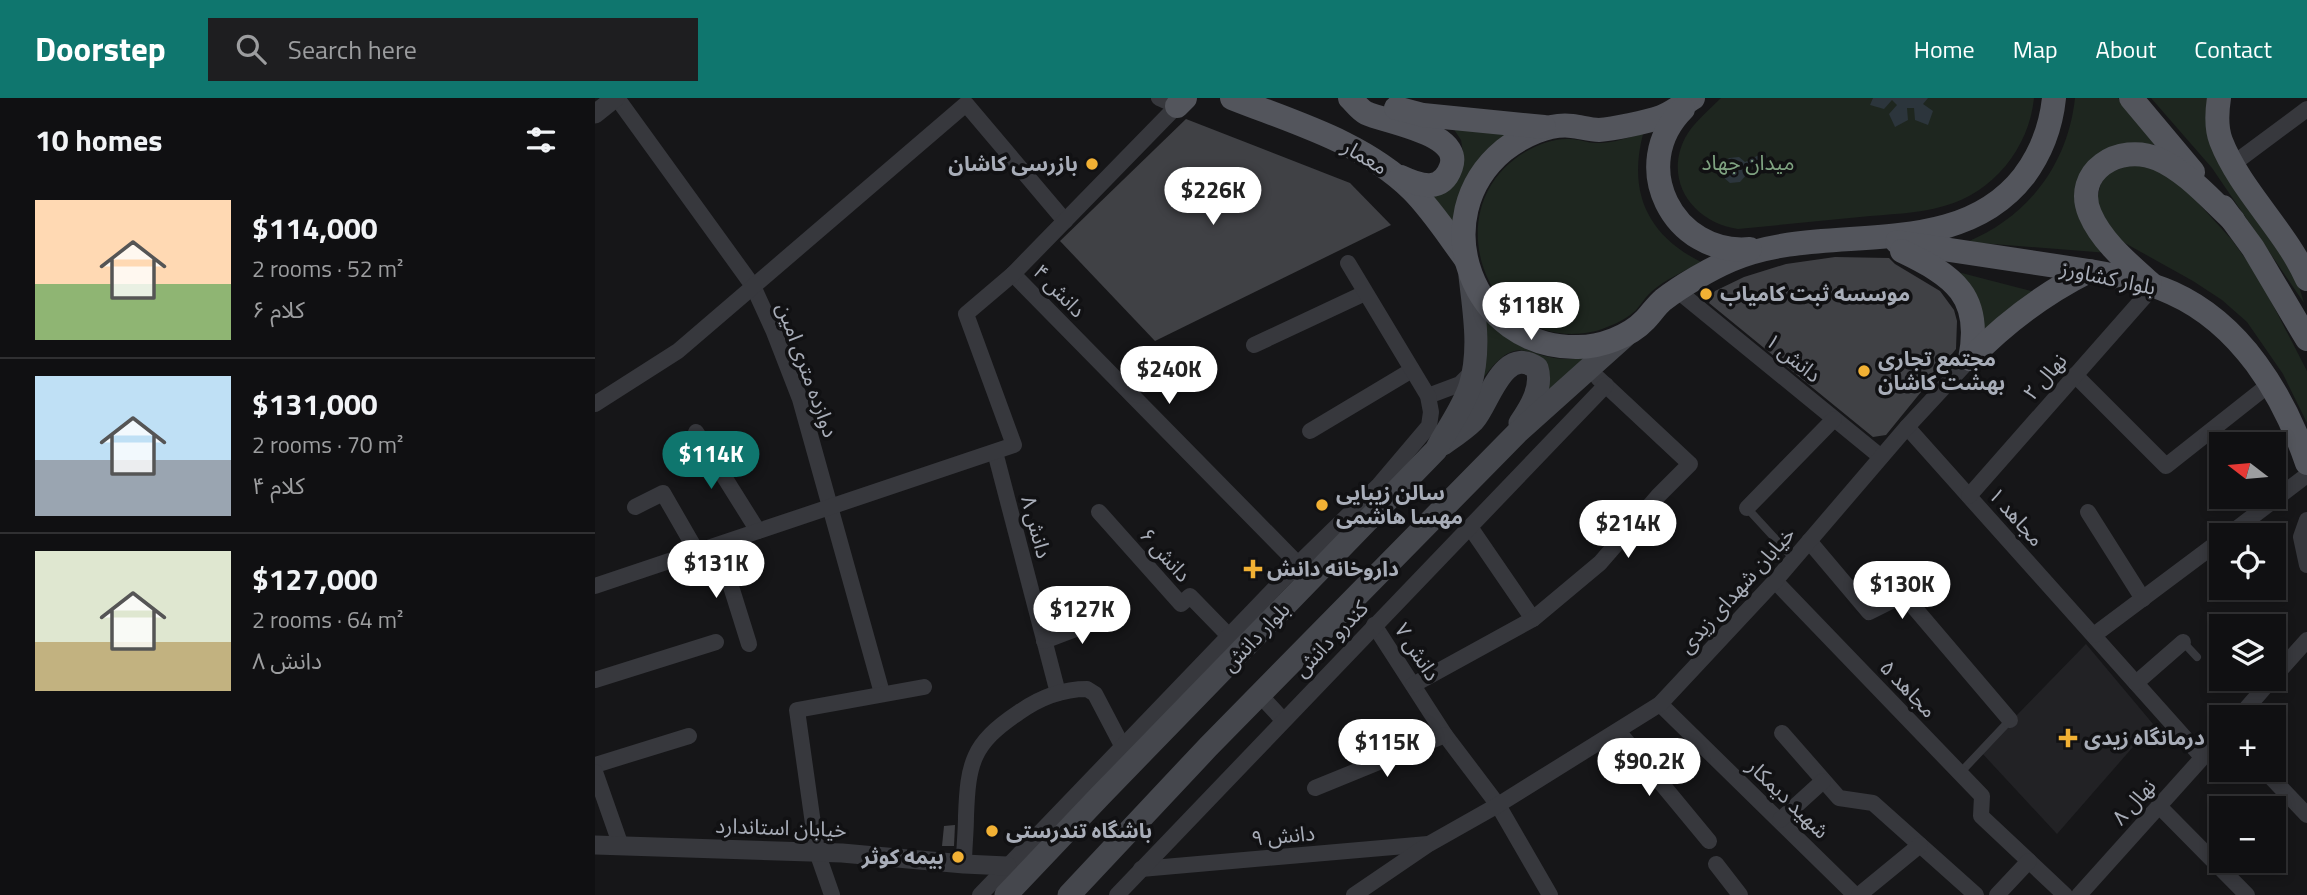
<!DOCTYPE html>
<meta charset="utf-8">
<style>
:root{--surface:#101012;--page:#1e1e20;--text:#f1f3f6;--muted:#9c9d9f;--line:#303032;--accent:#0f766e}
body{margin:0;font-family:"Titillium Web","Noto Sans Arabic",sans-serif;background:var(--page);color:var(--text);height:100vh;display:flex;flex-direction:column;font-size:26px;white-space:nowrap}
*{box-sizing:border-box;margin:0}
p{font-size:23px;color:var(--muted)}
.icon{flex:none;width:38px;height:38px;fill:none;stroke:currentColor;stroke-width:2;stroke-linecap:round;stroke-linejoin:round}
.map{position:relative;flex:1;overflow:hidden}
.panel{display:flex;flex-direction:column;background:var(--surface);width:595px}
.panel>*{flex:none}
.needle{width:46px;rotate:286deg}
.fabs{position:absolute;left:1614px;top:334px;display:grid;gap:14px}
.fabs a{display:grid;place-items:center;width:77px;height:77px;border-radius:0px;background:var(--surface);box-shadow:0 4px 10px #0003,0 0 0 2px var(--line);font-size:35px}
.price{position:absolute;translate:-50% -60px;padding:0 16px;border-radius:24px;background:#fff;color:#222;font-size:23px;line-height:46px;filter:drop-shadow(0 2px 4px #0008)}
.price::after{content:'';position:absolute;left:50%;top:42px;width:21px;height:16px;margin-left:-10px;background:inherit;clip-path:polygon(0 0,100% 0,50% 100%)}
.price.on{background:var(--accent);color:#fff}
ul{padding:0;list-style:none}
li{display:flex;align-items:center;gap:21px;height:175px;padding:0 35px}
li+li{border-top:2px solid var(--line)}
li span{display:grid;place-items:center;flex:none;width:196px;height:140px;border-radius:0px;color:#555}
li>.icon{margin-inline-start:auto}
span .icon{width:84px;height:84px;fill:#fffc;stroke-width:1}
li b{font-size:30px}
h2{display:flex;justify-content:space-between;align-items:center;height:84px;padding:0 35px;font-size:30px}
header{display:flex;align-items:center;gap:42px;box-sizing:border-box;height:98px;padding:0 35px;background:var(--accent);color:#fff}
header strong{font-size:33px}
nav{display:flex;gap:38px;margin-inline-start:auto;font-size:24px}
.search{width:490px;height:63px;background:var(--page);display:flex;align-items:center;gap:18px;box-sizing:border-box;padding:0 24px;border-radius:0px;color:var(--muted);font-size:26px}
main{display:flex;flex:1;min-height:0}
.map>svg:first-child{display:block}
.built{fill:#222225}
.green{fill:#1e261f}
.water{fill:#2c353c}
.building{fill:#404145}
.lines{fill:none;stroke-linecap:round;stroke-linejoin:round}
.service{stroke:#37383d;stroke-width:8}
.minor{stroke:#37383d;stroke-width:16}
.tertiary{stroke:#37383d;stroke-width:19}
.secondary{stroke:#45474d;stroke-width:23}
.primary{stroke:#53555c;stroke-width:24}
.poi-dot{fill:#f2b134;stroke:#111113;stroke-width:2.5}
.labels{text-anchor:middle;stroke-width:7;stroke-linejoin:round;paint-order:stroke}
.street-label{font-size:21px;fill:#a8adb8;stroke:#111113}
.park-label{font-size:21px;fill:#7fa381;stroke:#111113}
.poi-label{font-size:21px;font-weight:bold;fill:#a8adb8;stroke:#111113;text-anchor:start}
</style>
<header>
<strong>Doorstep</strong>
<div class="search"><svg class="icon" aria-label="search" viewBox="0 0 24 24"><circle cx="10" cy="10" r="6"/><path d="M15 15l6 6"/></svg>Search here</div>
<nav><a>Home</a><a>Map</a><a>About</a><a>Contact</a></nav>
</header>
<main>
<section class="panel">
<h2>10 homes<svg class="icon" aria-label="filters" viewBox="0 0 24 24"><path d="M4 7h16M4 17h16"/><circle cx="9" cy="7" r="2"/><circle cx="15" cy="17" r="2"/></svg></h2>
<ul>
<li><span style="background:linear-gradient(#ffd9b3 60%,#8fb573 0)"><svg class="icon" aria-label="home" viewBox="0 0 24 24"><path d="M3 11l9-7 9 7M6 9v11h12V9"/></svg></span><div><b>$114,000</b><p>2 rooms · 52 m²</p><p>کلام ۶</p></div></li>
<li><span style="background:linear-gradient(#bfe0f5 60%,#9aa5b1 0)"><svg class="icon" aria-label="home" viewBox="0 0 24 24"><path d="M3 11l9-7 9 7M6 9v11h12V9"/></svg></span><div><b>$131,000</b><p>2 rooms · 70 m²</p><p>کلام ۴</p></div></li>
<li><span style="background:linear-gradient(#dfe7d0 65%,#c2b280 0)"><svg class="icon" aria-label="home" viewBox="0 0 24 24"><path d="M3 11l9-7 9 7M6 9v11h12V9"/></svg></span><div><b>$127,000</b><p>2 rooms · 64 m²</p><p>دانش ۸</p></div></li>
</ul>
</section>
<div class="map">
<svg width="1712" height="797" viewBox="0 0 1712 797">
<rect width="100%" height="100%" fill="#161618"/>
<polygon class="built" points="1491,546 1558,626 1462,736 1386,654"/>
<g class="green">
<path d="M1126,0H1439C1434,50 1398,95 1349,108C1322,116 1293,116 1265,119C1224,123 1184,127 1143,131C1099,125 1068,84 1090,40C1098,25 1114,12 1126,0Z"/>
<path d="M1480,0H1523L1567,47L1533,45L1495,65L1513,155L1372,144C1433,119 1473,66 1480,0Z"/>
<polygon points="1556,0 1616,0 1703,185 1709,205 1617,70"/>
<polygon points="858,30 923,34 862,138 833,92 868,54 866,42"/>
<path d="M1048,36C1033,94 1052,137 1106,164C1090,173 1069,182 1056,194C1049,200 1045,209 1039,214C1028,223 1014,229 1001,233C894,259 836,110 930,54C943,46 960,40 975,41C984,41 993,45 1001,45C1016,46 1034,39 1048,36Z"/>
<polygon points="1546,63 1584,84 1637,142 1663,178 1712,273 1712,325 1688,276 1652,224 1627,202 1598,183 1528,144 1507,123 1502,101 1506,85 1511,76"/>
<polygon points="1355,172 1440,194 1386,240"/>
<path d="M887,217C914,247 949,266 990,260L943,304L942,258C914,240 899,268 882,287Z"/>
</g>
<g class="water">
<polygon points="1278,0 1333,0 1328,6 1338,13 1333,27 1320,22 1319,10 1312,10 1313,22 1300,29 1294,16 1302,7 1297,2 1289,11 1275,7"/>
<polygon points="1170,54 1172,59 1152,68 1152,76 1145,84 1135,85 1127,78 1127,67 1134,60 1144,59 1150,64"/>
</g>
<g class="building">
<polygon points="591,21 755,85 796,127 560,243 465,143"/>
<polygon points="1240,159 1294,160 1300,166 1345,193 1359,212 1362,223 1361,251 1291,337 1278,339 1114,205 1120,193 1149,179 1191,166"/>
<polygon points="360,727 359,748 347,748 349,728"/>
</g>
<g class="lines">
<g class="service">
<polyline points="1152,410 1199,461"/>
<polyline points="1587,543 1602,559"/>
<polyline points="1365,675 1415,622"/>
</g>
<g class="minor">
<polyline points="22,0 158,188 179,234 205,301 287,595"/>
<polyline points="1638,66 1712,11"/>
<polyline points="418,176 703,466"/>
<polyline points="1083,193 1286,359"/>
<polyline points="659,247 770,195"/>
<polyline points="1480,277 1571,368 1676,285"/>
<polyline points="833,298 865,286 878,273"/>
<polyline points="0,306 83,253 371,6 470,123"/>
<polyline points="1312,329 1607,659"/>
<polyline points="715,333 817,272"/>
<polyline points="101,334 163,433"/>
<polyline points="400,354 463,595"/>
<polyline points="1374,398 1559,188"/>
<polyline points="40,409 68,395 102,454"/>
<polyline points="1152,410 1239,321"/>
<polyline points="504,414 586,506 595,498 635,539"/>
<polyline points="1493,414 1548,501"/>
<polyline points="1712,422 1706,439 1712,467"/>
<polyline points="875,429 938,521"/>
<polyline points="1632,438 1712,377"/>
<polyline points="1214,443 1274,514 1304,499 1312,501 1415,622"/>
<polyline points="123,447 154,546"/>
<polyline points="1180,483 1387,698 1386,718 1470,797"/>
<polyline points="0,488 419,347 371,216 418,176 582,8 564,0"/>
<polyline points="779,527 850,637 903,707 955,797"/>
<polyline points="1499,537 1626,442"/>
<polyline points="449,543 512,519"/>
<polyline points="1678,580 1712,542"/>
<polyline points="0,582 121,544"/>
<polyline points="1541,585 1588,544"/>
<polyline points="818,587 938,521 1005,465 1063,398 1095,366 1003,280"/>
<polyline points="665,597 688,622"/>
<polyline points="1065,606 1260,797"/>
<polyline points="1643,620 1677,581"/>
<polyline points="1023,633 1114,743"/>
<polyline points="1187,635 1244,700 1278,705 1381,797"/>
<polyline points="0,667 94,638"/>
<polyline points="1669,672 1712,717"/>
<polyline points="0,674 26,748"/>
<polyline points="720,690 850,637"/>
<polyline points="1564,708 1652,797"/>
<polyline points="1185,722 1228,683"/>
<path d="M369,766C369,750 371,734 371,718C373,665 377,646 423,615C444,600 466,591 492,591L500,596L532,657"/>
<polyline points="1121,766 1145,797"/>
<polyline points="546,771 833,746"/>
<polyline points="237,797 222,754 202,612 329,589"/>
<polyline points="385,797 703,466 784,387 834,328 836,314 833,298 753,165"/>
<polyline points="522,797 1011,287"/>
<polyline points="759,797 834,746 903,707 1065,606 1180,483 1312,329 1375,261"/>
<polyline points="1264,797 1325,747"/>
<polyline points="1402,797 1434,763"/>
<polyline points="1484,797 1626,639"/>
</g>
<g class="tertiary">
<polyline points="0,16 20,0"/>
<polyline points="0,747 247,755 369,766 412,768"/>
</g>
<g class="secondary">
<path d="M848,346C858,339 870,331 879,322C894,305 908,246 942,270C948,289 936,309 925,325"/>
<path d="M411,797L505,698L841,352C852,331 868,310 875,288C886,252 879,214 875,178"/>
<polyline points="474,797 613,649 923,334 1029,239"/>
</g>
<g class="primary">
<path d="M637,0C700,25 768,44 817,92C837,112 853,137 870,160"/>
<path d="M755,0C760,5 765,12 771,15C793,25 868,35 856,69C847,95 825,88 806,79"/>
<path d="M1098,0C1088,6 1077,15 1066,19C1052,24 1018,31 1004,32C995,32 986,29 977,28C954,25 927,38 909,52C828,119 877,251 983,249C1005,249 1034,239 1050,222C1056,216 1061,208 1068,202C1086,188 1115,171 1136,162C1228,122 1360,167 1429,78C1446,55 1456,29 1459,0"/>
<polyline points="1536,0 1598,74"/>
<path d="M1624,0C1622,13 1621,30 1626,43C1645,92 1691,133 1712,181"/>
<polyline points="582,8 590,0"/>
<polyline points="801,10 828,17 949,29"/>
<path d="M1088,11C1032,67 1078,158 1155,151"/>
<polyline points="1628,109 1658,150 1712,241"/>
<path d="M1302,144L1494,173C1522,178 1551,183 1577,195C1646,226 1688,296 1712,365"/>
<path d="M1307,153C1359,178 1388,198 1375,261"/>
<path d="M1555,185C1533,165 1507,144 1495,116C1477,74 1524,44 1563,61C1591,73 1615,101 1638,122"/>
<path d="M1375,261C1411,224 1448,196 1494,173"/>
</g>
</g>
<g class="poi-dot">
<circle cx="497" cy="66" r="7"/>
<circle cx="1111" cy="196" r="7"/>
<circle cx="1269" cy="273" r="7"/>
<circle cx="727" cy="407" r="7"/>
<path d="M654.5 460.5h7v7h7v7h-7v7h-7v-7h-7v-7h7z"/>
<path d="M1469.5 629.5h7v7h7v7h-7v7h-7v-7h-7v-7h7z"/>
<circle cx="397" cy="733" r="7"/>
<circle cx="363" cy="759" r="7"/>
</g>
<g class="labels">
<g class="street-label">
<text transform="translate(770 59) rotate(31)" y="7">معمار</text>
<text transform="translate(1513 180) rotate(12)" y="7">بلوار کشاورز</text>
<text transform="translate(464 193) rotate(46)" y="7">دانش ۴</text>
<text transform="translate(1198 260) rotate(39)" y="7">دانش ۱</text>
<text transform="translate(212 272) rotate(70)" y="7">دوازده متری امین</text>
<text transform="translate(1450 279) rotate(-49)" y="7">نهال ۲</text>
<text transform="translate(1421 419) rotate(48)" y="7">مجاهد ۱</text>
<text transform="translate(441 429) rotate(75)" y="7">دانش ۸</text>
<text transform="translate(570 457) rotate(48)" y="7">دانش ۶</text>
<text transform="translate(1142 492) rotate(-48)" y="7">خیابان شهدای زیدی</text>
<text transform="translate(661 539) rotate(-46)" y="7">بلوار دانش</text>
<text transform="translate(736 541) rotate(-46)" y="7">کندرو دانش</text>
<text transform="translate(822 554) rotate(57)" y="7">دانش ۷</text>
<text transform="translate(1313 591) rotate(46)" y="7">مجاهد ۵</text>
<text transform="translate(1193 701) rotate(44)" y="7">شهید دیمکار</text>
<text transform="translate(1539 704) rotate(-48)" y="7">نهال ۸</text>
<text transform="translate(186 730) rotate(2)" y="7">خیابان استاندارد</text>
<text transform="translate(688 738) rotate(-5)" y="7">دانش ۹</text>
</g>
<g class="park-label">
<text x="1153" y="72">میدان جهاد</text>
</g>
<g class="poi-label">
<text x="483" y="73" text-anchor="end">بازرسی کاشان</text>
<text x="1125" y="203">موسسه ثبت کامیاب</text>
<text x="1283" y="268">مجتمع تجاری<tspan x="1283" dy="24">بهشت کاشان</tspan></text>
<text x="741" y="402">سالن زیبایی<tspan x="741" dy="24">مهسا هاشمی</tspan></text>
<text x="672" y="478">داروخانه دانش</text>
<text x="1489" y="647">درمانگاه زیدی</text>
<text x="411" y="740">باشگاه تندرستی</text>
<text x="349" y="766" text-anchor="end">بیمه کوثر</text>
</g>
</g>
</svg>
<div class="fabs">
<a><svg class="needle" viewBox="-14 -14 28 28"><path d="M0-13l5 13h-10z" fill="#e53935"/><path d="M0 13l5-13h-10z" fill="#9c9d9f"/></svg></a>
<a><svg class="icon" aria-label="locate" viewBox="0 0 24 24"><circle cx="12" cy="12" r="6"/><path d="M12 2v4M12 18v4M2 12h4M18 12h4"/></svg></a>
<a><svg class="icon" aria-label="layers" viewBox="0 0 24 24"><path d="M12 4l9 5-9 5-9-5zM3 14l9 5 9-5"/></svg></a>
<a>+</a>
<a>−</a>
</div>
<b class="price" style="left:618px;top:129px">$226K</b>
<b class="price" style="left:936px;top:244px">$118K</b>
<b class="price" style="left:574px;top:308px">$240K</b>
<b class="price on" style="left:116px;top:393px">$114K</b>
<b class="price" style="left:1033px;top:462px">$214K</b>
<b class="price" style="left:121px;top:502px">$131K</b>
<b class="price" style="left:1307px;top:523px">$130K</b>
<b class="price" style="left:487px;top:548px">$127K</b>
<b class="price" style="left:792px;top:681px">$115K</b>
<b class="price" style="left:1054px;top:700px">$90.2K</b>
</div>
</main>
